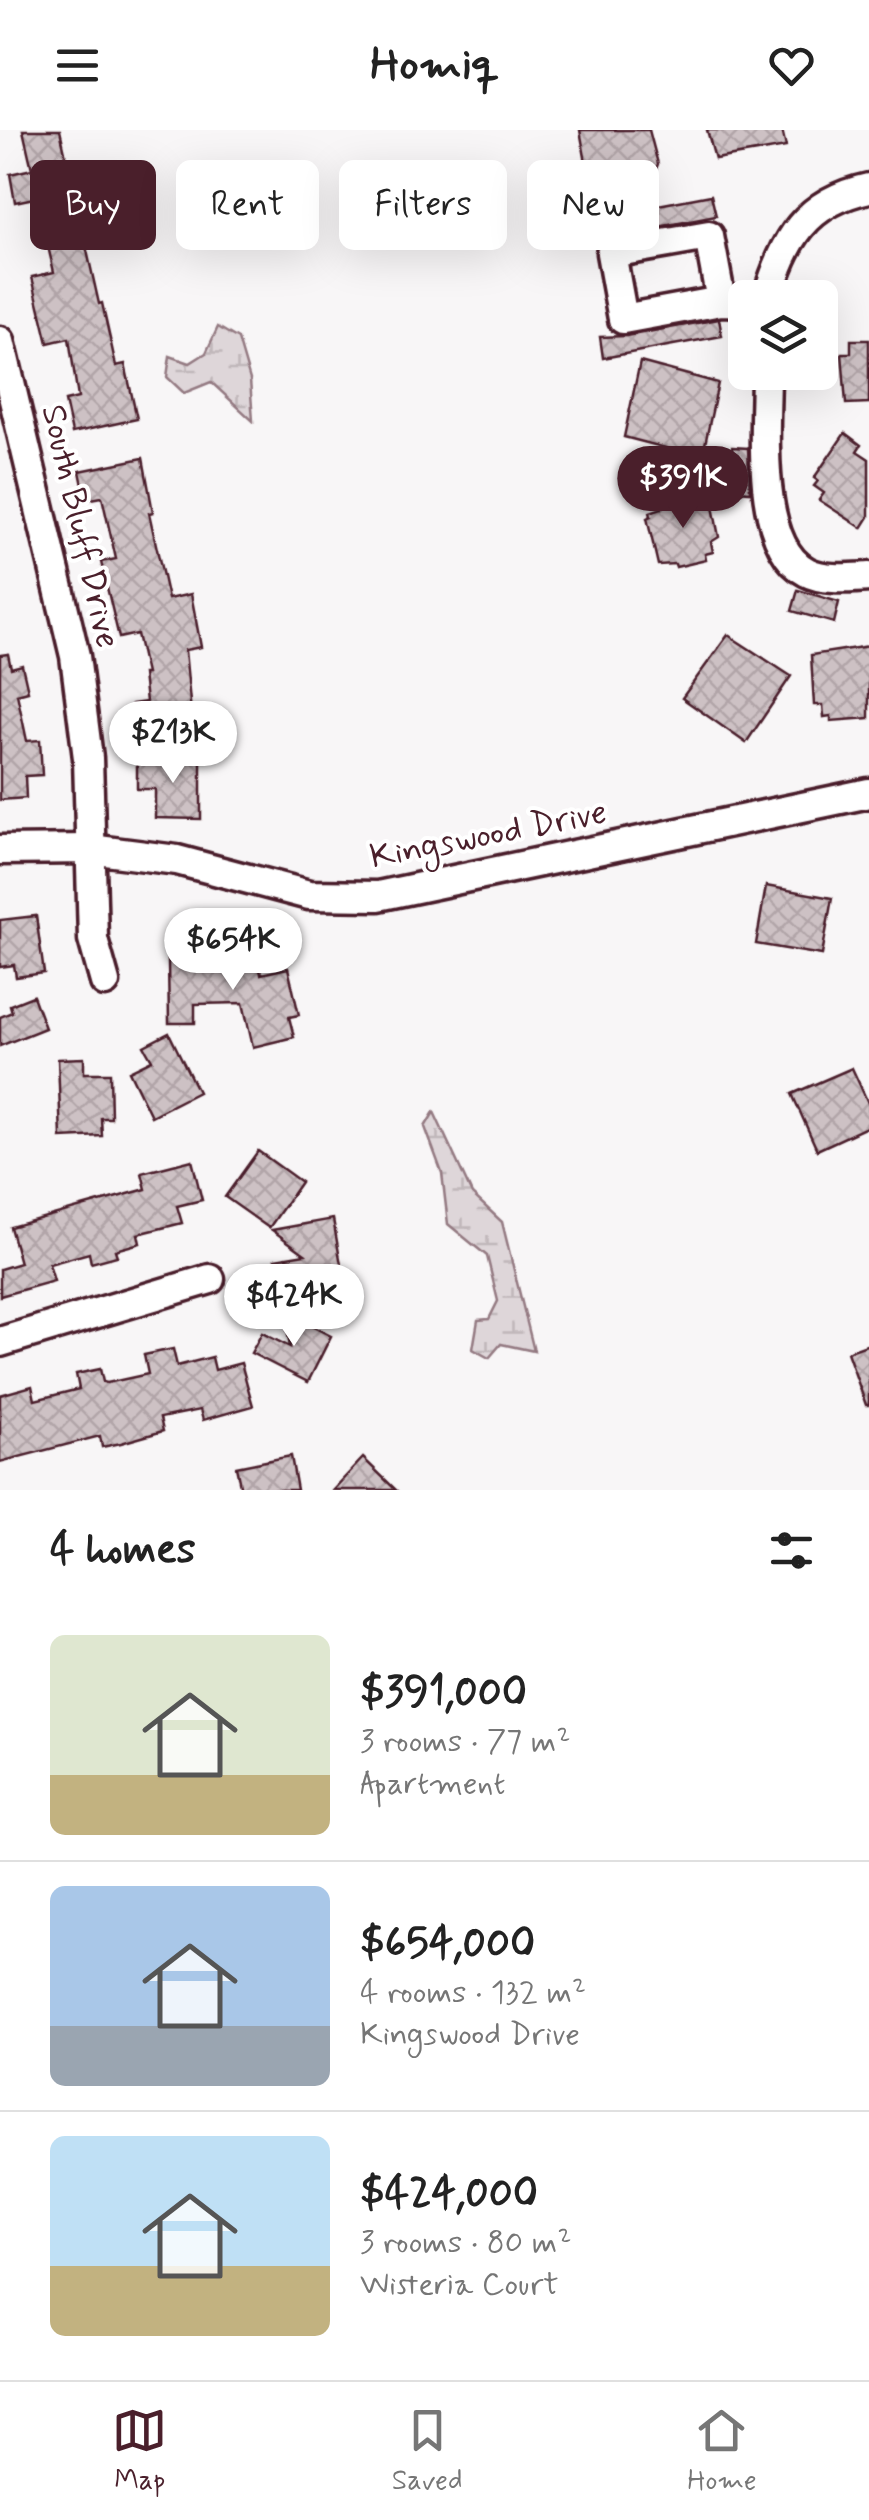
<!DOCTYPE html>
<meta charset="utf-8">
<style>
:root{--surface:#fff;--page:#f6f6f6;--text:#222;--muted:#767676;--line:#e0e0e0;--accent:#4a1f2b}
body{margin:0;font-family:Mynerve,sans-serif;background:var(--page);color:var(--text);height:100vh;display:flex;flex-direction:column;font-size:38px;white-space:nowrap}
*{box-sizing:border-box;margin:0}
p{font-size:32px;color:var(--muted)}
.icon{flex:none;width:55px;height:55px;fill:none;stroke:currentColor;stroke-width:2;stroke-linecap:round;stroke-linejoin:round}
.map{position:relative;height:1360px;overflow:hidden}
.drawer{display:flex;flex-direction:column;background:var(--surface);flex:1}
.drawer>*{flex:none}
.top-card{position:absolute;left:30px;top:30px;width:810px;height:90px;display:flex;gap:20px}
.controls{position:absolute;left:728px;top:150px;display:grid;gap:20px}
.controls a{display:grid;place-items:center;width:110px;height:110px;border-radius:15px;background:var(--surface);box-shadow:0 10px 40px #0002;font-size:50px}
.price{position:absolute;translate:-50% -85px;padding:0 22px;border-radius:35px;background:#fff;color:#222;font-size:32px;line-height:65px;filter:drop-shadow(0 2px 5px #0008)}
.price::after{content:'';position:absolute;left:50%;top:60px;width:30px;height:22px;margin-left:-15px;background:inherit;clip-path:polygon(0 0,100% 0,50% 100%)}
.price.active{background:var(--accent);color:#fff}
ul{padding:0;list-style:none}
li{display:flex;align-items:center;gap:30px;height:250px;padding:0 50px}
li+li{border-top:2px solid var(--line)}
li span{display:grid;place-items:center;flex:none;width:280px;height:200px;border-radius:15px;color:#555}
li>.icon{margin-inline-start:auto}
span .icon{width:120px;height:120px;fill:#fffc;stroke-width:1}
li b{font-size:42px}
h2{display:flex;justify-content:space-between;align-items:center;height:120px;padding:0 50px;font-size:42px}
.chip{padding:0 35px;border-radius:15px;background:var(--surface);box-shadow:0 10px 40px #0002;font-size:35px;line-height:90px}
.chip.active{background:var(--accent);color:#fff}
header{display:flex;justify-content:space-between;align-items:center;height:130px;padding:0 50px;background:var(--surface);font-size:45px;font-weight:700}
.tabs{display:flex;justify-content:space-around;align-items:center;height:140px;border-top:2px solid var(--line);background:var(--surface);font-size:28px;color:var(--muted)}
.tabs a{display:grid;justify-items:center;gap:5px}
.tabs .active{color:var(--accent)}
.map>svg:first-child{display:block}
.wetland{fill:url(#wetland-marsh);stroke:#947a82;stroke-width:2.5}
.building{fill:url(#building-cross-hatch);stroke:#4a1f2b;stroke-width:2.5}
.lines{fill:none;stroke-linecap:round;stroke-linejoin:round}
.minor-casing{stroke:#4a1f2b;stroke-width:35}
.minor{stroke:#fff;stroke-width:28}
.labels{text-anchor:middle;stroke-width:8;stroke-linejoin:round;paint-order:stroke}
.street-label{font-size:35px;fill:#4a1f2b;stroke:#fff}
</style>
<header><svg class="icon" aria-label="menu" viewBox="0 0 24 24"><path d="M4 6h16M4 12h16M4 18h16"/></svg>Homiq<svg class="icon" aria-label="heart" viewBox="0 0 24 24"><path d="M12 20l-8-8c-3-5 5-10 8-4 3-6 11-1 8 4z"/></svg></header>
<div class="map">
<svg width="869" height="1360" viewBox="0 0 869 1360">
<defs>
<pattern id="wetland-marsh" width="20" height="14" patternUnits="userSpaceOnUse" patternTransform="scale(2.5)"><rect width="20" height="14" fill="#ded6d9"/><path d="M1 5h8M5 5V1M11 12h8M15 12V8" fill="none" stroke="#c0b7ba"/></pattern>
<pattern id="building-cross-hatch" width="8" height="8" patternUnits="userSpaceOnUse" patternTransform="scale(2.5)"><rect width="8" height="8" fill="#cdc1c4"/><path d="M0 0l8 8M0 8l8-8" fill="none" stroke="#b2a5a9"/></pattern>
</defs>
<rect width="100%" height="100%" fill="#f8f6f7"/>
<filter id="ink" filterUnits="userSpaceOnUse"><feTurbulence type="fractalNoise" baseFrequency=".01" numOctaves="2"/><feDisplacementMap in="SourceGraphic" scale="20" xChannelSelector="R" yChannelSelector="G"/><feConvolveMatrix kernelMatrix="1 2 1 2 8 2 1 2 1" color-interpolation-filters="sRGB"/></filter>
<g filter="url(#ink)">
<g class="wetland">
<polygon points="218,197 238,209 250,250 253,291 211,252 184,263 167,247 170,226 190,233 206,223"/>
<polygon points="434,982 472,1064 502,1092 534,1221 501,1214 489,1228 473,1219 478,1190 489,1189 498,1171 487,1126 448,1094 442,1043 425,997"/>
</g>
<g class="building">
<polygon points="23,0 60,0 99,174 102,173 116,236 125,234 137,289 72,303 65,271 78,268 69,208 48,213 32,147 54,142 43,95 40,96 34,68 15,72 10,44 32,39"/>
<polygon points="580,0 649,0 658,34 656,39 630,43 637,79 711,65 716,86 595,109 591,88 613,83 605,41 593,43 592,37 587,38"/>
<polygon points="707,0 782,0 786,17 715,29"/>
<polygon points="719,189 722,206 603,228 600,207 626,206"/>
<polygon points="851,210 869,210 869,273 846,274 842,223 851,223"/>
<polygon points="640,232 718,253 703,324 681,319 681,322 624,307"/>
<polygon points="845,303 861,315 857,321 869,329 869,387 862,398 819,370 824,363 814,356 818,351 814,348"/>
<polygon points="732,317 748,318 750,362 729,360"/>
<polygon points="143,328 153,382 149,383 168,469 191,464 201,517 185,520 192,593 134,598 132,574 146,572 143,544 146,544 137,504 119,508 101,432 116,429 102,367 86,370 80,341"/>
<polygon points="692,366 694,370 711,366 719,407 711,412 713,422 705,424 706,430 676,437 675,434 658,435 647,388 651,386 650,382 662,378 661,374"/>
<polygon points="798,460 839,472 834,493 792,481"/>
<polygon points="728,505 791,546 746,613 682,568"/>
<polygon points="869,516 869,588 831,591 831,586 824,587 823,575 814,575 811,525"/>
<polygon points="8,524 11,538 22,535 28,561 17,564 27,611 40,610 42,645 25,646 26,668 0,670 0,525"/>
<polygon points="137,627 201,628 201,689 155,688 155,659 137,659"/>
<polygon points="766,756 832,768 822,825 756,814"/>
<polygon points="36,786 44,843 16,847 14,835 0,837 0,790"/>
<polygon points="195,815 221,815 222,839 258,831 261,844 288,838 299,885 289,887 294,907 253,917 243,873 195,874 195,893 169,893 168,830 196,829"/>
<polygon points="33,866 45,898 0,916 0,887 12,882 10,875"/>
<polygon points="169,903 198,962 151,986 129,941 152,930 144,916"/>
<polygon points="84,928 84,943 110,943 111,988 101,988 102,1006 61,1008 58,929"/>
<polygon points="852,938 869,975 869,996 817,1020 792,964"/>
<polygon points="258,1021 301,1052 269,1098 225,1067"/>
<polygon points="192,1030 202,1070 177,1076 182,1093 138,1104 140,1113 115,1120 117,1126 91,1133 89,1123 49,1134 54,1151 0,1166 0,1139 20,1133 10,1097 146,1059 142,1043"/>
<polygon points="333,1089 343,1146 305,1153 306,1160 281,1164 275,1129 305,1124 272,1100"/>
<polygon points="284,1182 331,1206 308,1252 251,1223 262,1203 290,1217"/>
<polygon points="869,1214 869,1275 866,1275 847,1222"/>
<polygon points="173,1219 177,1236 212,1227 215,1240 241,1233 253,1276 203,1290 200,1280 160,1288 163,1301 121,1313 102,1317 100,1306 0,1332 0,1265 32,1256 35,1270 79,1259 76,1244 100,1239 103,1252 107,1253 148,1244 144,1225"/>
<polygon points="291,1326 297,1360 241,1360 236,1337"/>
<polygon points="363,1328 396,1360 333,1360"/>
</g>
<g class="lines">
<g class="minor-casing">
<g id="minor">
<path d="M767,168C786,109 804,72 869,58"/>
<polyline points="721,171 709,106 611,123 623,189 721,171 745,172"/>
<polyline points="0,211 75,526 88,628 93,809 105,852"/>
<path d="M766,242C766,294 754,415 807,442C824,451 850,448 869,447"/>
<polyline points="0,720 90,719 177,730 309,765 378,766 869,663"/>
<polyline points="0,1212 210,1149"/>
</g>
</g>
<use href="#minor" class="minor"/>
</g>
</g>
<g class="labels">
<g class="street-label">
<text transform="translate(82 396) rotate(77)" y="12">South Bluff Drive</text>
<text transform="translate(488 703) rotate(-11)" y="12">Kingswood Drive</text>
</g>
</g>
</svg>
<div class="controls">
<a><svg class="icon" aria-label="layers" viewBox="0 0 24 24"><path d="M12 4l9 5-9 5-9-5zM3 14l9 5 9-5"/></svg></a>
</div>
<b class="price active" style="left:683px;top:401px">$391K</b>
<b class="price" style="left:173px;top:656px">$213K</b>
<b class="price" style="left:233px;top:863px">$654K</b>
<b class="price" style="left:294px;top:1219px">$424K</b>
<div class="top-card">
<a class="chip active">Buy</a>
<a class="chip">Rent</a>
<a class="chip">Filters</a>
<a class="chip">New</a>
</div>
</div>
<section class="drawer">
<h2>4 homes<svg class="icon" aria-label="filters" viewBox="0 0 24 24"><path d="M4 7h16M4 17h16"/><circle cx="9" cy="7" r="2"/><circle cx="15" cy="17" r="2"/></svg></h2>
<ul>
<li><span style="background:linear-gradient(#dfe7d0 70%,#c2b280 0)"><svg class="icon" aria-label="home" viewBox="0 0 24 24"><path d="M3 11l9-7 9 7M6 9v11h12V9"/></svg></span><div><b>$391,000</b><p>3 rooms · 77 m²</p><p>Apartment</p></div></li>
<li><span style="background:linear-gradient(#a9c7e8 70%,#9aa5b1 0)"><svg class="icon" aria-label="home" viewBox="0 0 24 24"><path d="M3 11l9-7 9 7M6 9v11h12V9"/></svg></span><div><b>$654,000</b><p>4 rooms · 132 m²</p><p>Kingswood Drive</p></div></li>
<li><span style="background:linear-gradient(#bfe0f5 65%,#c2b280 0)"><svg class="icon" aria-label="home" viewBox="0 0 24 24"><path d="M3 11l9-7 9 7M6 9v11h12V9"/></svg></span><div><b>$424,000</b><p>3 rooms · 80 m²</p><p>Wisteria Court</p></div></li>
</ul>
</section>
<nav class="tabs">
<a class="active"><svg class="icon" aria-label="map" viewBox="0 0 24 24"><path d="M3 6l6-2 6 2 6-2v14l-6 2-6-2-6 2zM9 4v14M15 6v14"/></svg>Map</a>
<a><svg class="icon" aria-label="saved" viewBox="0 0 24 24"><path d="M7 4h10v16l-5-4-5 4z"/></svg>Saved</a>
<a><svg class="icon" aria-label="home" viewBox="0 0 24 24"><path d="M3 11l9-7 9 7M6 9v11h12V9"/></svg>Home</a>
</nav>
